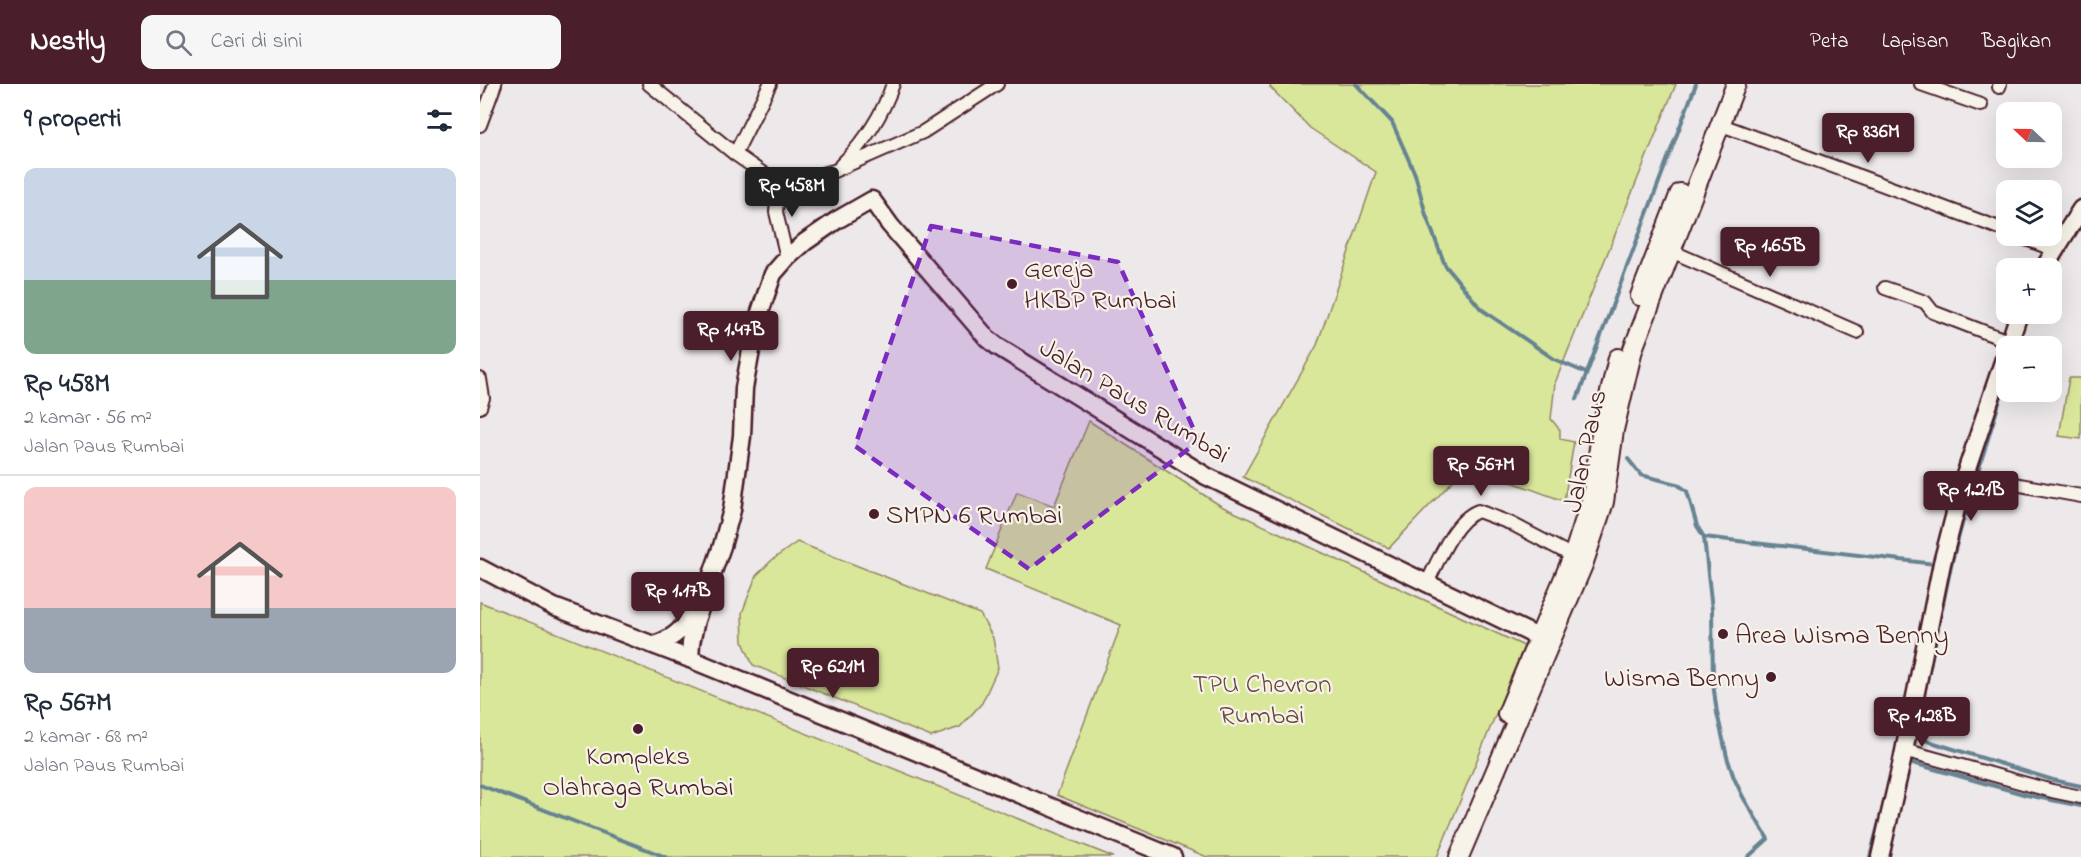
<!DOCTYPE html>
<html lang="id">
<meta charset="utf-8">
<style>
:root{--surface:#fff;--page:#f6f6f7;--text:#1f2937;--muted:#747a83;--line:#e0e1e3;--accent:#4a1f2b}
body{margin:0;font-family:"Indie Flower",sans-serif;background:var(--page);color:var(--text);height:100vh;display:flex;flex-direction:column;font-size:22px;white-space:nowrap}
*{box-sizing:border-box;margin:0}
p{font-size:20px;color:var(--muted)}
.icon{flex:none;width:33px;height:33px;fill:none;stroke:currentColor;stroke-width:2;stroke-linecap:round;stroke-linejoin:round}
.map{position:relative;flex:1;overflow:hidden}
.sheet{display:flex;flex-direction:column;background:var(--surface);width:480px}
.sheet>*{flex:none}
.needle{width:39px;rotate:292deg}
.buttons{position:absolute;left:1516px;top:18px;display:grid;gap:12px}
.buttons a{display:grid;place-items:center;width:66px;height:66px;border-radius:12px;background:var(--surface);box-shadow:0 6px 24px #0002;font-size:30px}
.price{position:absolute;translate:-50% -51px;padding:0 14px;border-radius:6px;background:var(--accent);color:#fff;font-size:20px;line-height:39px;filter:drop-shadow(0 2px 3px #0008)}
.price::after{content:'';position:absolute;left:50%;top:36px;width:18px;height:14px;margin-left:-9px;background:inherit;clip-path:polygon(0 0,100% 0,50% 100%)}
.price.on{background:#222;color:#fff}
ul{padding:0;list-style:none}
li{display:grid;align-content:center;gap:12px;height:318px;padding:0 24px}
li+li{border-top:2px solid var(--line)}
li span{display:grid;place-items:center;height:186px;border-radius:12px;color:#555}
li>.icon{margin-inline-start:auto}
span .icon{width:108px;height:108px;fill:#fffc;stroke-width:1}
li b{font-size:26px}
h2{display:flex;justify-content:space-between;align-items:center;height:72px;padding:0 24px;font-size:26px}
header{display:flex;align-items:center;gap:36px;box-sizing:border-box;height:84px;padding:0 30px;background:var(--accent);color:#fff}
header strong{font-size:28px}
nav{display:flex;gap:33px;margin-inline-start:auto;font-size:21px}
.search{width:420px;height:54px;background:var(--page);display:flex;align-items:center;gap:15px;box-sizing:border-box;padding:0 21px;border-radius:12px;color:var(--muted);font-size:22px}
main{display:flex;flex:1;min-height:0}
.map>svg:first-child{display:block}
.green{fill:#d9e79a;stroke:#928362;stroke-width:1.5}
.lines{fill:none;stroke-linecap:round;stroke-linejoin:round}
.stream{stroke:#668392;stroke-width:4}
.street-casing{stroke:#4a1f2b;stroke-width:16}
.secondary-casing{stroke:#4a1f2b;stroke-width:21}
.primary-casing{stroke:#4a1f2b;stroke-width:22}
.street{stroke:#f7f3e8;stroke-width:12}
.secondary{stroke:#f7f3e8;stroke-width:16}
.primary{stroke:#f7f3e8;stroke-width:18}
.marked{fill:#7b2cbf;fill-opacity:0.2;stroke:#7b2cbf;stroke-width:4.5;stroke-dasharray:12 8;stroke-linejoin:round}
.poi-dot{fill:#4a1f2b;stroke:#f7f3e8;stroke-width:2}
.labels{text-anchor:middle;stroke-width:4.5;stroke-linejoin:round;paint-order:stroke}
.poi-label{font-size:27px;fill:#4a1f2b;stroke:#f7f3e8;text-anchor:start}
.street-label{font-size:27px;fill:#4a1f2b;stroke:#f7f3e8}
.park-label{font-size:27px;fill:#674741;stroke:#f7f3e8}
</style>
<header>
<strong>Nestly</strong>
<div class="search"><svg class="icon" aria-label="search" viewBox="0 0 24 24"><circle cx="10" cy="10" r="6"/><path d="M15 15l6 6"/></svg>Cari di sini</div>
<nav><a>Peta</a><a>Lapisan</a><a>Bagikan</a></nav>
</header>
<main>
<section class="sheet">
<h2>9 properti<svg class="icon" aria-label="filters" viewBox="0 0 24 24"><path d="M4 7h16M4 17h16"/><circle cx="9" cy="7" r="2"/><circle cx="15" cy="17" r="2"/></svg></h2>
<ul>
<li><span style="background:linear-gradient(#c9d6e8 60%,#7fa58c 0)"><svg class="icon" aria-label="home" viewBox="0 0 24 24"><path d="M3 11l9-7 9 7M6 9v11h12V9"/></svg></span><div><b>Rp 458M</b><p>2 kamar · 56 m²</p><p>Jalan Paus Rumbai</p></div></li>
<li><span style="background:linear-gradient(#f6c9c9 65%,#9aa5b1 0)"><svg class="icon" aria-label="home" viewBox="0 0 24 24"><path d="M3 11l9-7 9 7M6 9v11h12V9"/></svg></span><div><b>Rp 567M</b><p>2 kamar · 68 m²</p><p>Jalan Paus Rumbai</p></div></li>
</ul>
</section>
<div class="map">
<svg width="1601" height="773" viewBox="0 0 1601 773">
<rect width="100%" height="100%" fill="#ede8e9"/>
<filter id="ink" filterUnits="userSpaceOnUse"><feTurbulence type="fractalNoise" baseFrequency=".0167" numOctaves="2"/><feDisplacementMap in="SourceGraphic" scale="12" xChannelSelector="R" yChannelSelector="G"/><feConvolveMatrix kernelMatrix="1 2 1 2 8 2 1 2 1" color-interpolation-filters="sRGB"/></filter>
<g filter="url(#ink)">
<g class="green">
<polygon points="791,0 1196,0 1075,299 1071,335 1080,346 1080,355 1094,358 1084,417 987,382 909,464 763,393 837,261 896,88 830,44 790,3"/>
<polygon points="1589,294 1601,294 1601,355 1579,352"/>
<polygon points="609,337 741,422 1044,562 957,773 727,773 577,711 641,541 506,485 537,408 574,422"/>
<polygon points="317,458 500,530 513,554 518,584 502,619 480,643 451,653 273,581 263,558 262,529 276,492 292,476"/>
<polygon points="0,518 633,773 0,773"/>
</g>
<g class="lines">
<g class="stream">
<polyline points="876,0 912,38 935,90 946,131 965,181 1001,225 1074,275 1106,289"/>
<polyline points="1097,315 1216,0"/>
<polyline points="1148,375 1161,391 1197,400 1207,407 1217,442 1224,453 1232,526 1233,599 1237,629 1247,673 1254,694 1263,713 1288,755 1268,773"/>
<polyline points="1498,387 1527,293"/>
<polyline points="1489,415 1472,477 1435,653 1573,696 1601,702"/>
<polyline points="1224,453 1455,480"/>
<polyline points="1429,680 1429,678 1547,711 1601,722"/>
<polyline points="0,701 186,773"/>
<polyline points="1390,773 1407,707"/>
</g>
<g class="street-casing">
<g id="street">
<polyline points="169,0 255,70 291,95 316,97 354,87 443,48 517,0"/>
<polyline points="1441,0 1501,21"/>
<polyline points="1519,3 1520,0"/>
<polyline points="1239,40 1527,147"/>
<polyline points="0,41 15,0"/>
<polyline points="255,70 290,0"/>
<path d="M361,81C385,58 402,32 413,0"/>
<polyline points="299,96 296,128 307,174"/>
<polyline points="1538,152 1575,166"/>
<polyline points="1191,167 1377,248"/>
<polyline points="1405,204 1445,218 1453,228 1528,257"/>
<polyline points="0,295 3,314 0,323"/>
<polyline points="1485,391 1601,412"/>
<path d="M947,499C958,477 974,436 998,427L1030,439L1093,472"/>
<polyline points="1424,666 1572,707 1601,713"/>
</g>
</g>
<g class="secondary-casing">
<g id="secondary">
<polyline points="1564,184 1601,125"/>
<polyline points="0,484 74,523 210,575 693,773"/>
<path d="M174,561C197,553 203,545 215,524"/>
<polyline points="210,575 211,559 216,536 242,462 252,426 262,352 264,304 276,240 293,190 307,174 325,158 357,136 392,116 410,141 507,254 517,262 726,392 1058,553"/>
<polyline points="1400,773 1422,677 1462,479 1485,391 1539,230"/>
</g>
</g>
<g class="primary-casing">
<g id="primary">
<polyline points="1160,212 1200,109"/>
<polyline points="1027,630 1093,472 1112,413 1122,343 1138,274"/>
<polyline points="979,773 1103,481 1124,418 1134,346 1153,265 1256,0"/>
</g>
</g>
<use href="#street" class="street"/>
<use href="#secondary" class="secondary"/>
<use href="#primary" class="primary"/>
</g>
</g>
<path class="marked" d="M451,142L638,178L719,357L549,485L375,362Z"/>
<g class="poi-dot">
<circle cx="532" cy="200" r="6"/>
<circle cx="394" cy="430" r="6"/>
<circle cx="1243" cy="550" r="6"/>
<circle cx="1291" cy="593" r="6"/>
<circle cx="158" cy="645" r="6"/>
</g>
<g class="labels">
<g class="poi-label">
<text x="544" y="193">Gereja<tspan x="544" dy="31">HKBP Rumbai</tspan></text>
<text x="406" y="439">SMPN 6 Rumbai</text>
<text x="1255" y="559">Area Wisma Benny</text>
<text x="1279" y="602" text-anchor="end">Wisma Benny</text>
<text x="158" y="680" text-anchor="middle">Kompleks<tspan x="158" dy="31">Olahraga Rumbai</tspan></text>
</g>
<g class="street-label">
<text transform="translate(655 316) rotate(31)" y="9">Jalan Paus Rumbai</text>
<text transform="translate(1104 367) rotate(-78)" y="9">Jalan Paus</text>
</g>
<g class="park-label">
<text x="782" y="608">TPU Chevron<tspan x="782" dy="31">Rumbai</tspan></text>
</g>
</g>
</svg>
<div class="buttons">
<a><svg class="needle" viewBox="-14 -14 28 28"><path d="M0-13l5 13h-10z" fill="#e53935"/><path d="M0 13l5-13h-10z" fill="#747a83"/></svg></a>
<a><svg class="icon" aria-label="layers" viewBox="0 0 24 24"><path d="M12 4l9 5-9 5-9-5zM3 14l9 5 9-5"/></svg></a>
<a>+</a>
<a>−</a>
</div>
<b class="price" style="left:1388px;top:80px">Rp 836M</b>
<b class="price on" style="left:312px;top:134px">Rp 458M</b>
<b class="price" style="left:1290px;top:194px">Rp 1.65B</b>
<b class="price" style="left:251px;top:278px">Rp 1.47B</b>
<b class="price" style="left:1001px;top:413px">Rp 567M</b>
<b class="price" style="left:1491px;top:438px">Rp 1.21B</b>
<b class="price" style="left:198px;top:539px">Rp 1.17B</b>
<b class="price" style="left:353px;top:615px">Rp 621M</b>
<b class="price" style="left:1442px;top:664px">Rp 1.28B</b>
</div>
</main>
